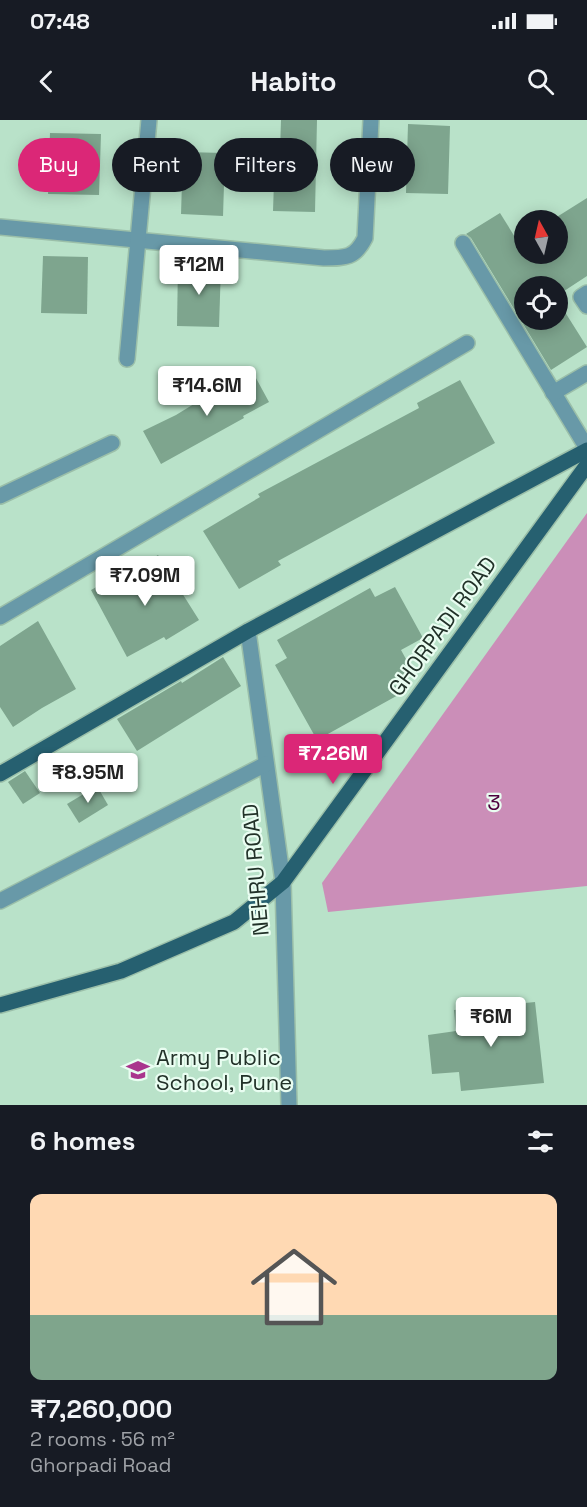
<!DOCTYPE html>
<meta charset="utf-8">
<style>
:root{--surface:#171b24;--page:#20242c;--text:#f1f3f6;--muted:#9ea1a6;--accent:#db2777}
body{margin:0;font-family:"Space Grotesk",sans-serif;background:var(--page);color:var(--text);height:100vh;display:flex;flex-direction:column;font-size:22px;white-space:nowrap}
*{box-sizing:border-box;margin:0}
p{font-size:20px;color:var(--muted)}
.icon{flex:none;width:33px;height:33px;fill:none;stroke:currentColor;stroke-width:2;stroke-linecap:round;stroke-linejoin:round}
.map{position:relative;height:985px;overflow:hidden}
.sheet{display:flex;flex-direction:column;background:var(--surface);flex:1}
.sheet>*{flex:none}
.hud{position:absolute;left:18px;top:18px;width:552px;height:54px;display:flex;gap:12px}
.needle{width:39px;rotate:352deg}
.controls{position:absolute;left:514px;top:90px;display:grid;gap:12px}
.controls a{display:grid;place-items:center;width:54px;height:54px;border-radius:50%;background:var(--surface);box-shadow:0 3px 15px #0003;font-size:30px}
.price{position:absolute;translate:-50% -51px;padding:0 14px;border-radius:6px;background:#fff;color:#222;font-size:20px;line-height:39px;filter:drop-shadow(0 2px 3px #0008)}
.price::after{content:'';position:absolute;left:50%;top:36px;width:18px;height:14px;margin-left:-9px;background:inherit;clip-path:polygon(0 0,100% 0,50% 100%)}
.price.current{background:var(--accent);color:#fff}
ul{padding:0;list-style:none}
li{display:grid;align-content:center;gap:12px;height:318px;padding:0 30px}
li span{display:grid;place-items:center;height:186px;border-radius:12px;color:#555}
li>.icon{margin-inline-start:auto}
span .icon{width:108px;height:108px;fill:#fffc;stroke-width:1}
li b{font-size:26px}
h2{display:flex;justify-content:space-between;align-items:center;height:72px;padding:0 30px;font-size:26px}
.pill{padding:0 21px;border-radius:27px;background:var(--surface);box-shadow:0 3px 15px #0003;font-size:21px;line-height:54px}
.pill.current{background:var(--accent);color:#fff}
.status{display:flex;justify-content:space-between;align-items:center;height:42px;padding:0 30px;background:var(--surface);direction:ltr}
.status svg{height:16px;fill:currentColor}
header{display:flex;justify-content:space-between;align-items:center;height:78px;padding:0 30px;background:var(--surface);font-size:27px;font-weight:600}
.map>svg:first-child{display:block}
.green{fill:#cb8eb8}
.building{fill:#7ea58e}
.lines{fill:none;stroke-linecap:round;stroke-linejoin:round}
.minor-casing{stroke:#9bbfa9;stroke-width:18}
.major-casing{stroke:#9bbfa9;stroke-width:18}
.minor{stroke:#6899a8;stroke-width:15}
.major{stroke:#266070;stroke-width:15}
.labels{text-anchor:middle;stroke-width:4.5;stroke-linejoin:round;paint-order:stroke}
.street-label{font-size:22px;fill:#213128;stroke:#e9fdf1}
.park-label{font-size:22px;fill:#4d003e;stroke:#e9fdf1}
.poi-label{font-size:22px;fill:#213128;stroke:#e9fdf1;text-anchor:start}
</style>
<div class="status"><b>07:48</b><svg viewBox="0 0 49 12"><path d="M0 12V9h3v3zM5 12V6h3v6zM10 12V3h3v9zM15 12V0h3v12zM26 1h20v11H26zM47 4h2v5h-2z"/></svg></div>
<header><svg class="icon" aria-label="back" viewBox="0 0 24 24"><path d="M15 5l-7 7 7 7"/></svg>Habito<svg class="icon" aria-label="search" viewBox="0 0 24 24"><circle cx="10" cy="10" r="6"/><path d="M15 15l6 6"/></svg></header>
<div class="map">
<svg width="587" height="985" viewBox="0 0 587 985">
<rect width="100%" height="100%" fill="#b9e2c9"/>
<polygon class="green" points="587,393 587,766 328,792 322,763"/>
<g class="building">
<polygon points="281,0 317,0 315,92 273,91 275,32 280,32"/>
<polygon points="408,4 450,6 448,74 406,73"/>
<polygon points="50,13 101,14 99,75 48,74"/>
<polygon points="183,32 225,33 223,96 181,94"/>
<polygon points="587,78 587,156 558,175 558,166 525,166 525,200 558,200 558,181 587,227 551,250 471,118 466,114 500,93 518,122 525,118 525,134 558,134 558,100 552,100"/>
<polygon points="43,136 88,137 87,194 41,193"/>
<polygon points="178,145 221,146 219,207 177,206"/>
<polygon points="251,249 269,282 243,296 244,298 161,344 143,311 176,295"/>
<polygon points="460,260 495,323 278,441 281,445 239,469 203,411 260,377 258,374 419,288 417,283"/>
<polygon points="158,435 199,500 166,520 164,517 127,537 91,470 111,459 113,463"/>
<polygon points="395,467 423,518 401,530 412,550 393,561 400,574 317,620 275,545 287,538 277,520 370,468 375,477"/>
<polygon points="38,501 76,569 42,588 13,607 0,587 0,526"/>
<polygon points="223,537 241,566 137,631 117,599 181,561 182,563"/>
<polygon points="25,651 40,673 23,684 8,662"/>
<polygon points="97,666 108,685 79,703 67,684"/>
<polygon points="535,882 544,963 461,971 459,952 432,954 428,915 456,911 454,890"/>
</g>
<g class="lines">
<g class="minor-casing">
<g id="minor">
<path d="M0,107L324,138C346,138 355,138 365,118L371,0"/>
<polyline points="463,123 587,328"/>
<polyline points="587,173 581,177 587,186"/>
<polyline points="127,239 149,0"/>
<polyline points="553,273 587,253"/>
<polyline points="0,376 112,323"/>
<polyline points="0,497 467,223"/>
<polyline points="248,511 283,762 289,985"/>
<polyline points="0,781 266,644"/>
</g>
</g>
<g class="major-casing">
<g id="major">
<polyline points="0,654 248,511 587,330"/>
<polyline points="0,885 121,851 234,802 283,762 587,345"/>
</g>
</g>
<use href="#minor" class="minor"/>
<use href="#major" class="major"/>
</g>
<defs>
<g id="school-bare" transform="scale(1.8)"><path d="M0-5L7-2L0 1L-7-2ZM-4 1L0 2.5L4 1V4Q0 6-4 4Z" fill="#a9358d" stroke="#e9fdf1" stroke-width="2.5" paint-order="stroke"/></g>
</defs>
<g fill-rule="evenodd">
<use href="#school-bare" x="138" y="950"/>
</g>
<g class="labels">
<g class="street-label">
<text transform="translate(442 506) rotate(-54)" y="8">GHORPADI ROAD</text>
<text transform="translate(255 750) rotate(-95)" y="8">NEHRU ROAD</text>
</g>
<g class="park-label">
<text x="494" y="690">3</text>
</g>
<g class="poi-label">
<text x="156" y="945">Army Public<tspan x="156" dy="25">School, Pune</tspan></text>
</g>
</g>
</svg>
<div class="controls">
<a><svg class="needle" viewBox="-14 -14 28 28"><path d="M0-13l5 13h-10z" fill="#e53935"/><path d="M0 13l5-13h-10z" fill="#9ea1a6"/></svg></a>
<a><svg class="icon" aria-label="locate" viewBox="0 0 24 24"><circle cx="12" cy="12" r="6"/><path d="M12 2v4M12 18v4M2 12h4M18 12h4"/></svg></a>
</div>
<b class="price" style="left:199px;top:176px">₹12M</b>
<b class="price" style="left:207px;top:297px">₹14.6M</b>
<b class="price" style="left:145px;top:487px">₹7.09M</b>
<b class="price current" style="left:333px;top:665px">₹7.26M</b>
<b class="price" style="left:88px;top:684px">₹8.95M</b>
<b class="price" style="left:491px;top:928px">₹6M</b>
<div class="hud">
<a class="pill current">Buy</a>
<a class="pill">Rent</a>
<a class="pill">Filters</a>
<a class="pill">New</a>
</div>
</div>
<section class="sheet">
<h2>6 homes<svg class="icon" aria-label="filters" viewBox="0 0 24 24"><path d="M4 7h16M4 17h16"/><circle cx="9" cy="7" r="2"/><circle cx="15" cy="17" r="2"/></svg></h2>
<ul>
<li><span style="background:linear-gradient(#ffd9b3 65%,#7fa58c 0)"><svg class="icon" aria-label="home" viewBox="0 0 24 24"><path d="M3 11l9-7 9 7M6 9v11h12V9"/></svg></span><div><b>₹7,260,000</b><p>2 rooms · 56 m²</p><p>Ghorpadi Road</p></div></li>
</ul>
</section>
